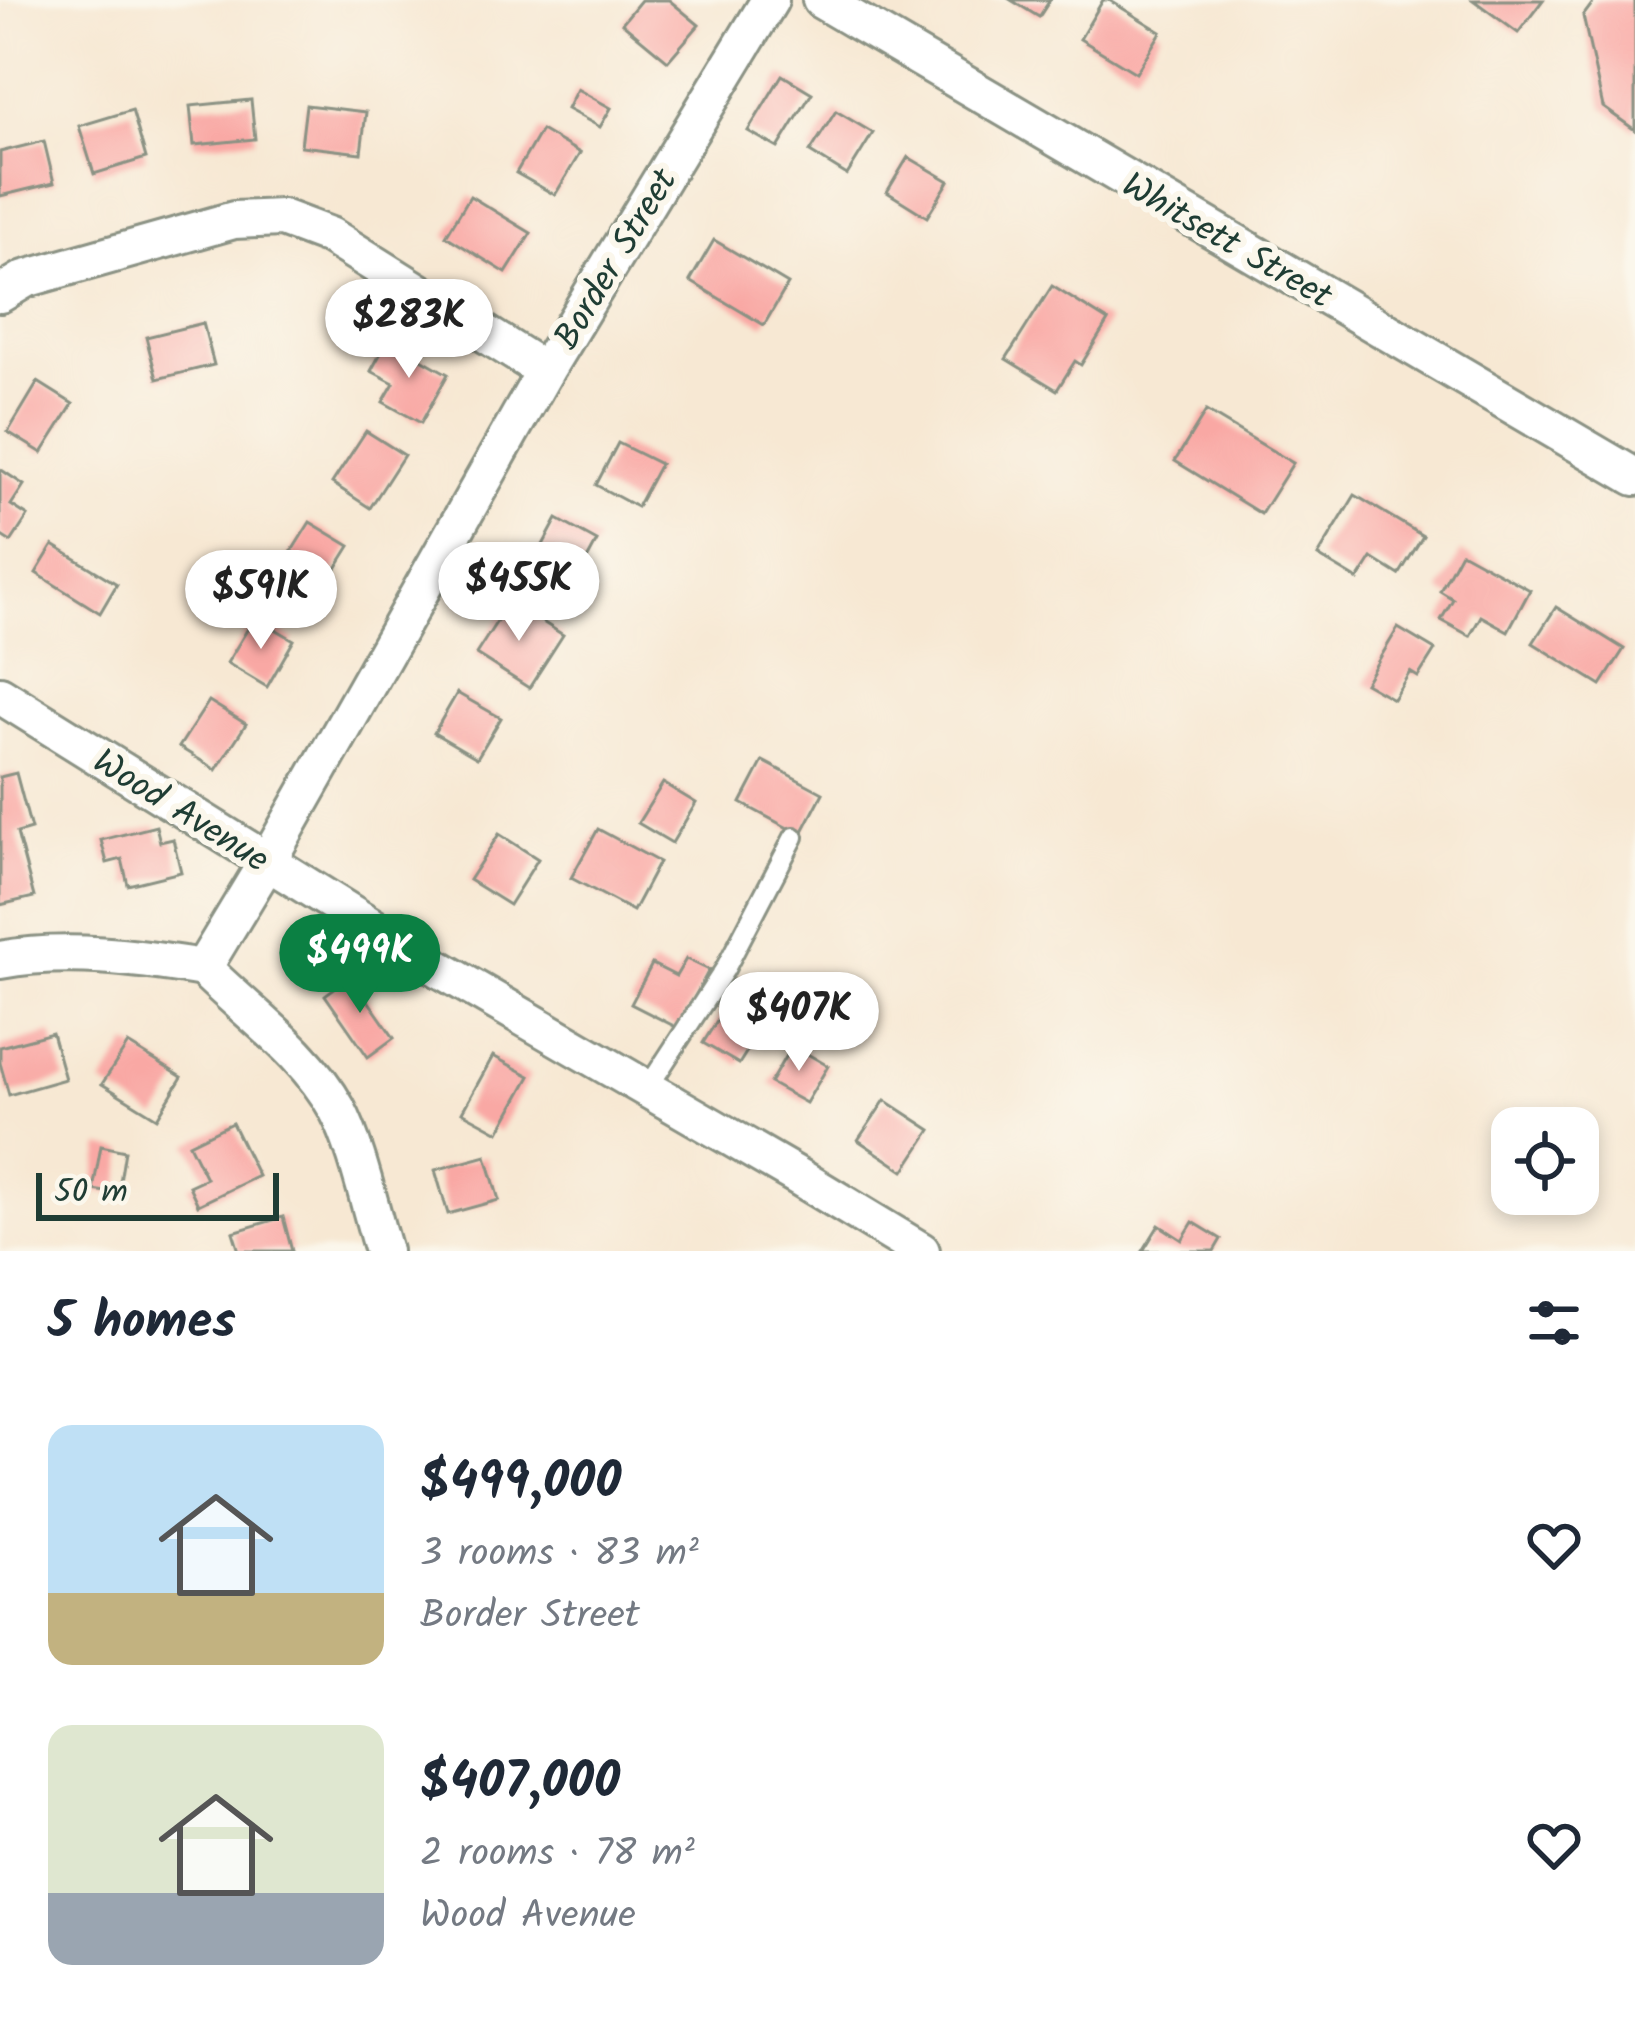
<!DOCTYPE html>
<meta charset="utf-8">
<style>
:root{--surface:#fff;--page:#f6f6f7;--text:#1f2937;--muted:#747a83;--accent:#0b8043}
body{margin:0;font-family:Kalam,sans-serif;background:var(--page);color:var(--text);height:100vh;display:flex;flex-direction:column;font-size:45px;white-space:nowrap}
*{box-sizing:border-box;margin:0}
p{font-size:39px;color:var(--muted)}
.icon{flex:none;width:66px;height:66px;fill:none;stroke:currentColor;stroke-width:2;stroke-linecap:round;stroke-linejoin:round}
.map{position:relative;height:1251px;overflow:hidden}
.details{display:flex;flex-direction:column;background:var(--surface);flex:1}
.details>*{flex:none}
.tools{position:absolute;left:1491px;top:1107px;display:grid;gap:24px}
.tools a{display:grid;place-items:center;width:108px;height:108px;border-radius:24px;background:var(--surface);box-shadow:0 6px 18px #0003;font-size:60px}
.scale{position:absolute;left:36px;bottom:30px;width:243px;box-sizing:border-box;padding-left:12px;border:6px solid #1f3d34;border-top:0;font-size:33px;line-height:42px;white-space:nowrap;color:#1f3d34;-webkit-text-stroke:9px #fbf7ec;paint-order:stroke}
.price{position:absolute;translate:-50% -102px;padding:0 27px;border-radius:42px;background:#fff;color:#222;font-size:39px;line-height:78px;filter:drop-shadow(0 3px 6px #0008)}
.price::after{content:'';position:absolute;left:50%;top:72px;width:36px;height:27px;margin-left:-18px;background:inherit;clip-path:polygon(0 0,100% 0,50% 100%)}
.price.on{background:var(--accent);color:#fff}
ul{padding:0;list-style:none}
li{display:flex;align-items:center;gap:36px;height:300px;padding:0 48px}
li span{display:grid;place-items:center;flex:none;width:336px;height:240px;border-radius:24px;color:#555}
li>.icon{margin-inline-start:auto}
span .icon{width:144px;height:144px;fill:#fffc;stroke-width:1}
li b{font-size:51px}
h2{display:flex;justify-content:space-between;align-items:center;height:144px;padding:0 48px;font-size:51px}
.map>svg:first-child{display:block}
.building{fill:#f9a8a4}
.lines{fill:none;stroke-linecap:round;stroke-linejoin:round}
.service-casing{stroke:#8b9284;stroke-width:24}
.minor-casing{stroke:#8b9284;stroke-width:42}
.service{stroke:#fff;stroke-width:18}
.minor{stroke:#fff;stroke-width:36}
.labels{text-anchor:middle;stroke-width:12;stroke-linejoin:round;paint-order:stroke}
.street-label{font-size:36px;fill:#1f3d34;stroke:#fbf7ec}
</style>
<div class="map">
<svg width="1635" height="1251" viewBox="0 0 1635 1251">
<rect width="100%" height="100%" fill="#fbf7ec"/>
<filter id="ink" filterUnits="userSpaceOnUse"><feTurbulence type="fractalNoise" baseFrequency=".00833" numOctaves="2"/><feDisplacementMap in="SourceGraphic" scale="24" xChannelSelector="R" yChannelSelector="G"/><feConvolveMatrix kernelMatrix="1 2 1 2 8 2 1 2 1" color-interpolation-filters="sRGB"/></filter>
<filter id="wash" filterUnits="userSpaceOnUse"><feTurbulence type="fractalNoise" baseFrequency=".004" numOctaves="4" result="noise"/><feDisplacementMap in="SourceGraphic" scale="48" xChannelSelector="R" yChannelSelector="G"/><feGaussianBlur stdDeviation="2.7" result="paint"/><feColorMatrix in="noise" values="0 0 0 0 0 0 0 0 0 0 0 0 0 0 0 0 0 1.4 0 .05"/><feComposite in="paint" operator="in"/></filter>
<g filter="url(#wash)">
<rect width="100%" height="100%" fill="#f7e8d3"/>
<g id="blocks">
<g class="building">
<polygon points="641,0 669,0 699,25 668,61 622,23"/>
<polygon points="1011,0 1050,0 1039,17"/>
<polygon points="1103,0 1109,0 1161,32 1136,73 1080,39"/>
<polygon points="1473,0 1543,0 1518,33"/>
<polygon points="1595,0 1635,0 1635,130 1603,107 1583,16"/>
<polygon points="782,75 812,93 778,148 748,131"/>
<polygon points="577,89 611,108 600,127 567,109"/>
<polygon points="251,100 255,139 194,145 190,106"/>
<polygon points="306,105 366,112 361,153 301,146"/>
<polygon points="132,110 146,158 94,174 79,126"/>
<polygon points="836,111 873,133 847,175 810,152"/>
<polygon points="541,130 580,153 555,195 516,173"/>
<polygon points="44,141 54,183 0,196 0,152"/>
<polygon points="908,157 949,181 927,217 887,192"/>
<polygon points="470,196 531,233 506,273 446,236"/>
<polygon points="714,240 788,284 764,325 690,281"/>
<polygon points="1052,286 1108,321 1081,365 1075,361 1057,390 1006,359"/>
<polygon points="203,323 214,365 157,379 146,337"/>
<polygon points="388,340 448,374 421,423 383,402 394,383 371,371"/>
<polygon points="38,382 73,404 42,453 8,432"/>
<polygon points="1206,411 1293,463 1261,514 1175,461"/>
<polygon points="366,431 404,455 370,508 332,483"/>
<polygon points="618,443 660,464 637,507 596,485"/>
<polygon points="0,469 24,485 11,505 28,516 11,542 0,535"/>
<polygon points="1355,495 1423,536 1399,575 1372,558 1358,580 1318,556"/>
<polygon points="557,519 597,541 569,593 529,571"/>
<polygon points="310,522 350,546 320,594 280,570"/>
<polygon points="53,545 117,584 100,613 36,573"/>
<polygon points="1461,552 1530,590 1508,631 1481,616 1470,636 1441,620 1453,599 1440,591"/>
<polygon points="510,601 563,635 529,688 476,654"/>
<polygon points="1556,607 1624,649 1601,685 1533,643"/>
<polygon points="255,617 294,640 267,687 227,663"/>
<polygon points="1398,628 1435,650 1418,677 1410,672 1393,699 1365,683"/>
<polygon points="457,693 501,718 477,758 434,733"/>
<polygon points="209,701 246,724 216,770 179,747"/>
<polygon points="763,761 823,793 801,835 741,803"/>
<polygon points="16,773 31,829 17,833 34,897 0,905 0,777"/>
<polygon points="663,783 696,803 672,843 638,823"/>
<polygon points="156,826 160,842 173,839 181,872 128,885 122,859 107,863 101,840"/>
<polygon points="598,829 659,862 633,911 571,878"/>
<polygon points="499,834 538,859 509,905 469,880"/>
<polygon points="686,959 709,970 678,1028 631,1004 652,964 676,976"/>
<polygon points="351,976 394,1038 368,1057 325,995"/>
<polygon points="726,1006 762,1027 739,1064 703,1043"/>
<polygon points="52,1033 65,1079 9,1095 0,1063 0,1047"/>
<polygon points="128,1044 182,1077 157,1118 102,1084"/>
<polygon points="792,1045 828,1066 806,1103 770,1083"/>
<polygon points="493,1056 530,1076 499,1132 462,1112"/>
<polygon points="885,1100 931,1130 904,1171 858,1140"/>
<polygon points="232,1123 258,1176 198,1205 189,1186 206,1178 189,1144"/>
<polygon points="101,1146 125,1151 118,1194 93,1190"/>
<polygon points="486,1156 499,1200 448,1214 435,1170"/>
<polygon points="283,1217 292,1251 239,1251 233,1232"/>
<polygon points="1193,1222 1221,1239 1214,1251 1143,1251 1159,1225 1182,1240"/>
</g>
</g>
</g>
<g filter="url(#ink)">
<use href="#blocks" fill-opacity="0" stroke="#8b9284" stroke-width="3"/>
<g class="lines">
<g class="service-casing">
<polyline id="service" points="647,1089 725,969 794,837"/>
</g>
<g class="minor-casing">
<g id="minor">
<polyline points="821,0 1635,477"/>
<polyline points="0,294 25,279 234,220 282,218 330,236 545,371"/>
<polyline points="0,695 440,969 794,1174 921,1251"/>
<path d="M0,960C67,948 136,957 203,968"/>
<polyline points="203,968 267,862 545,371 770,0"/>
<path d="M203,968C249,1014 305,1051 337,1109C357,1146 370,1209 383,1251"/>
</g>
</g>
<use href="#service" class="service"/>
<use href="#minor" class="minor"/>
</g>
</g>
<g class="labels">
<g class="street-label">
<text transform="translate(1228 239) rotate(30)" y="13">Whitsett Street</text>
<text transform="translate(614 258) rotate(-59)" y="13">Border Street</text>
<text transform="translate(182 809) rotate(32)" y="13">Wood Avenue</text>
</g>
</g>
</svg>
<div class="tools">
<a><svg class="icon" aria-label="locate" viewBox="0 0 24 24"><circle cx="12" cy="12" r="6"/><path d="M12 2v4M12 18v4M2 12h4M18 12h4"/></svg></a>
</div>
<div class="scale">50 m</div>
<b class="price" style="left:409px;top:381px">$283K</b>
<b class="price" style="left:519px;top:644px">$455K</b>
<b class="price" style="left:261px;top:652px">$591K</b>
<b class="price on" style="left:360px;top:1016px">$499K</b>
<b class="price" style="left:799px;top:1074px">$407K</b>
</div>
<section class="details">
<h2>5 homes<svg class="icon" aria-label="filters" viewBox="0 0 24 24"><path d="M4 7h16M4 17h16"/><circle cx="9" cy="7" r="2"/><circle cx="15" cy="17" r="2"/></svg></h2>
<ul>
<li><span style="background:linear-gradient(#bfe0f5 70%,#c2b280 0)"><svg class="icon" aria-label="home" viewBox="0 0 24 24"><path d="M3 11l9-7 9 7M6 9v11h12V9"/></svg></span><div><b>$499,000</b><p>3 rooms · 83 m²</p><p>Border Street</p></div><svg class="icon" aria-label="heart" viewBox="0 0 24 24"><path d="M12 20l-8-8c-3-5 5-10 8-4 3-6 11-1 8 4z"/></svg></li>
<li><span style="background:linear-gradient(#dfe7d0 70%,#9aa5b1 0)"><svg class="icon" aria-label="home" viewBox="0 0 24 24"><path d="M3 11l9-7 9 7M6 9v11h12V9"/></svg></span><div><b>$407,000</b><p>2 rooms · 78 m²</p><p>Wood Avenue</p></div><svg class="icon" aria-label="heart" viewBox="0 0 24 24"><path d="M12 20l-8-8c-3-5 5-10 8-4 3-6 11-1 8 4z"/></svg></li>
</ul>
</section>
